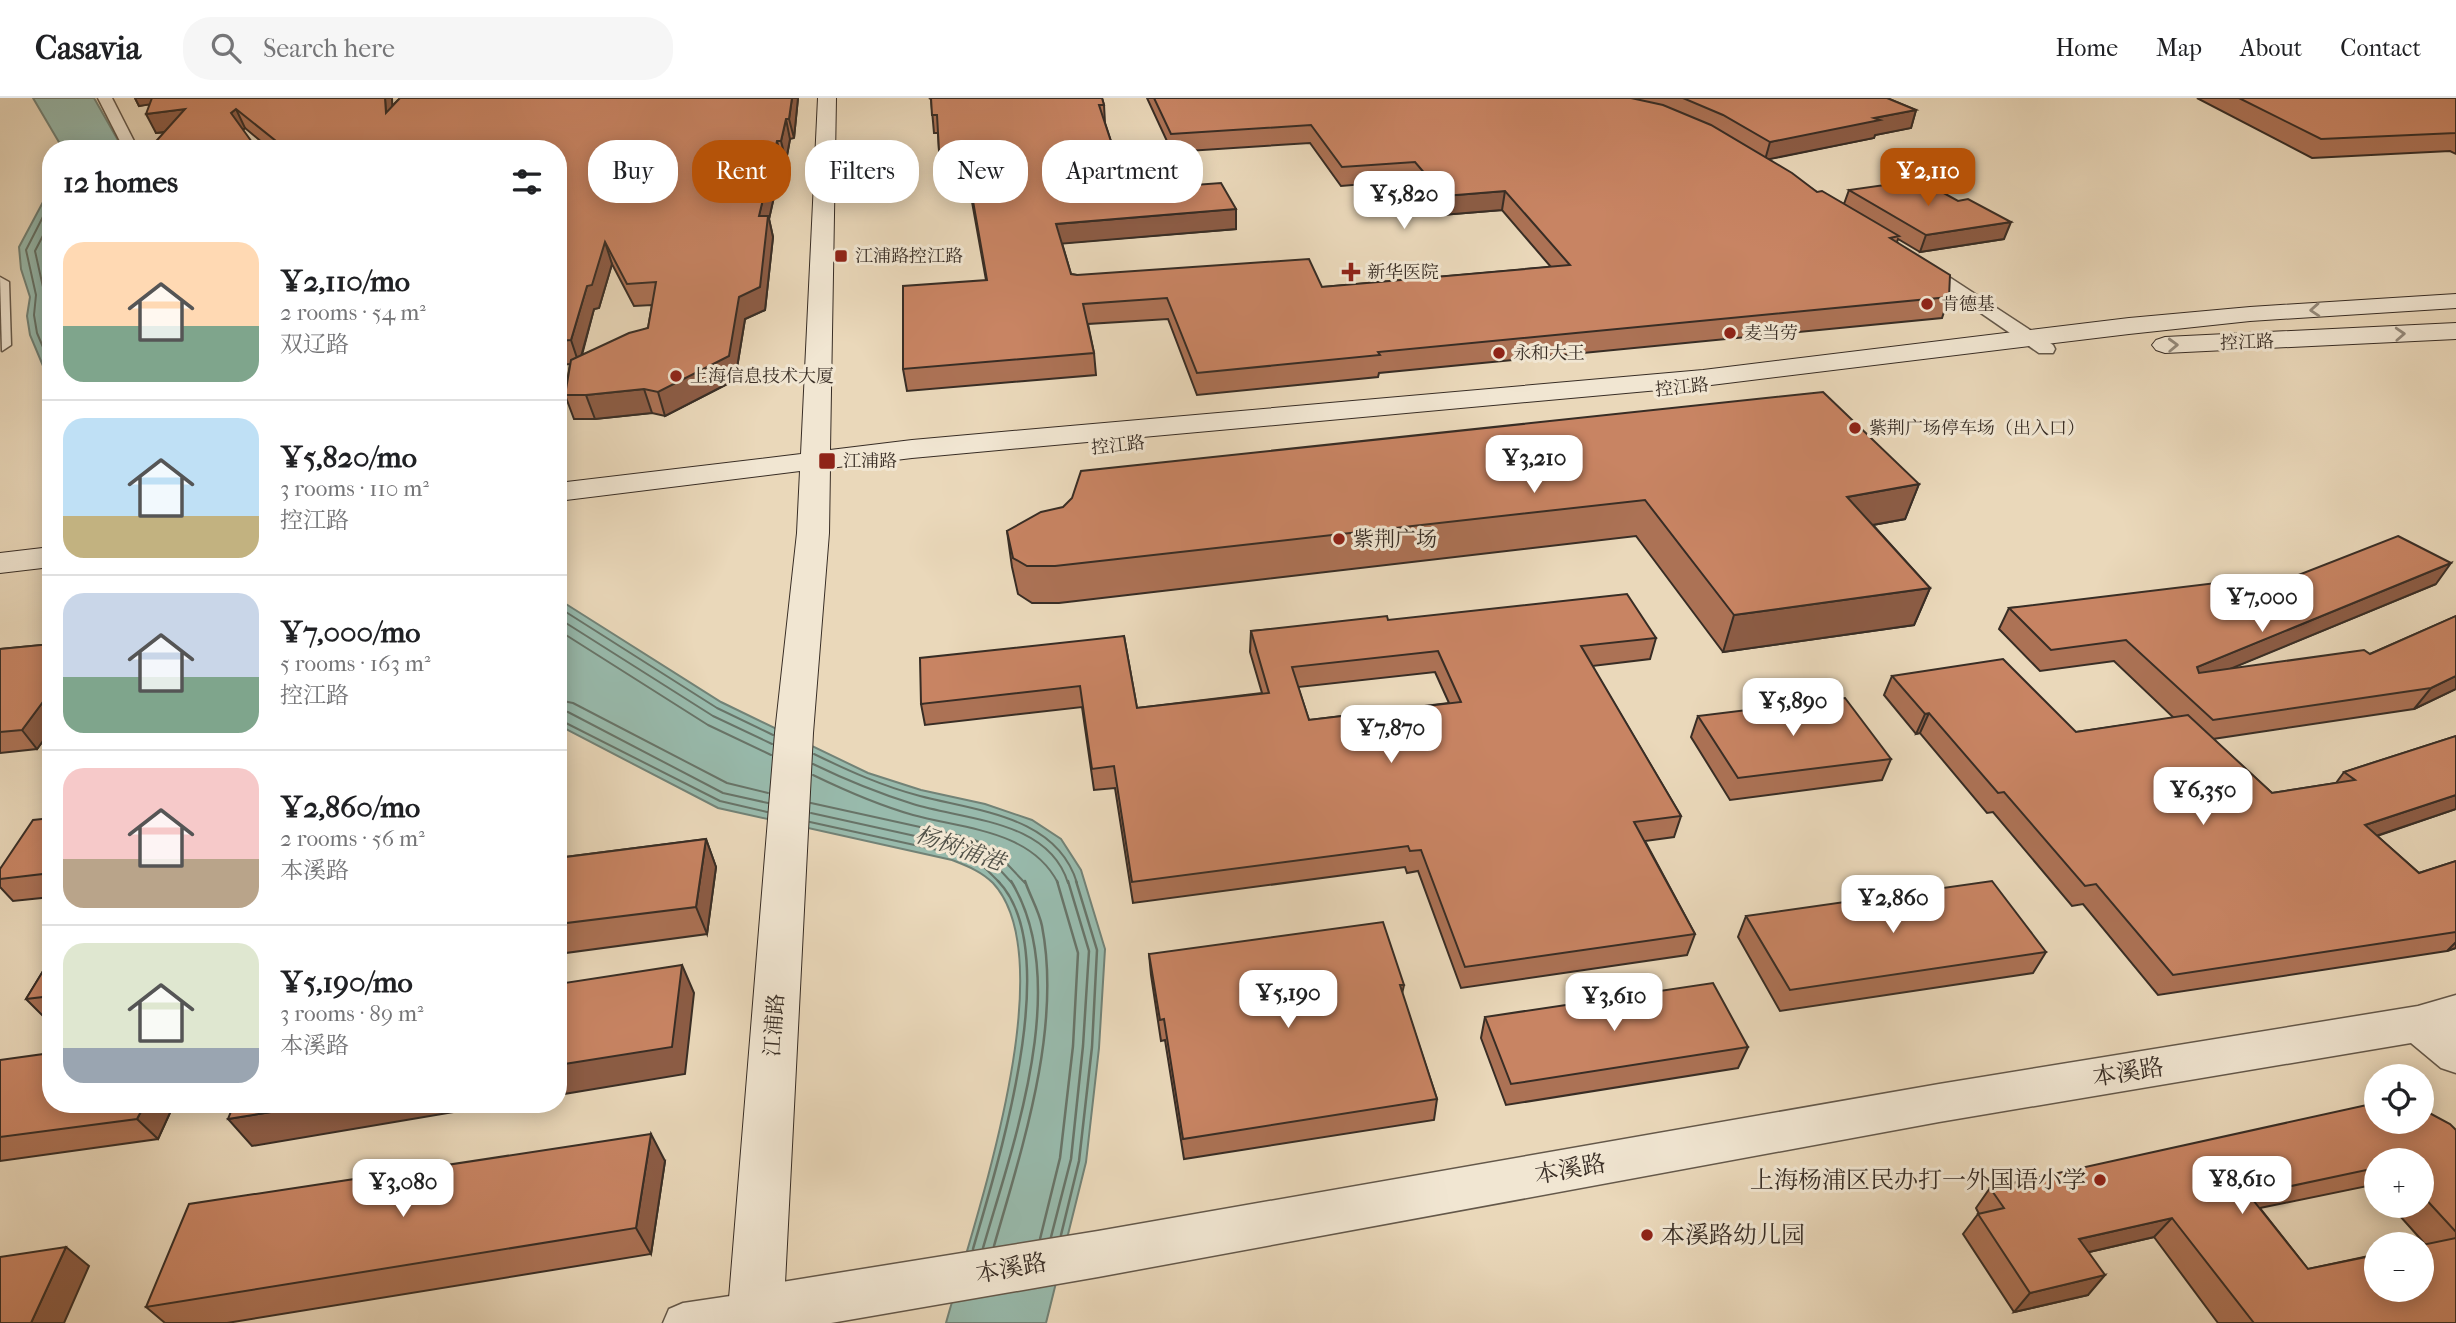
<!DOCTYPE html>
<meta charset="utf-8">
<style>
:root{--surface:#fff;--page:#f6f6f6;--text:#202124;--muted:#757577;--line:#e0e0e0;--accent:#b45309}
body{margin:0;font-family:"IM FELL French Canon","Noto Serif SC",serif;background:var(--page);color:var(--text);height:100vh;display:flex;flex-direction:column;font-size:26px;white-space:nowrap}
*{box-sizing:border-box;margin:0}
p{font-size:23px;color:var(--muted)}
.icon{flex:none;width:38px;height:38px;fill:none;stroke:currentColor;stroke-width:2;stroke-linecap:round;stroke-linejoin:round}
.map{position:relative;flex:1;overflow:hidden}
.details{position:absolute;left:42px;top:42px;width:525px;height:973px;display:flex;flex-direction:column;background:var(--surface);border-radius:28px;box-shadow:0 4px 18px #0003}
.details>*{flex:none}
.guide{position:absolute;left:588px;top:42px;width:665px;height:63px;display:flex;gap:14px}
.fabs{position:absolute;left:2364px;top:966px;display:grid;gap:14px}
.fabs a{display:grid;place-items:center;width:70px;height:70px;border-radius:50%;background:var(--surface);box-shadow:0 4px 18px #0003;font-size:35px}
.price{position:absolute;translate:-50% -60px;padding:0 16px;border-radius:14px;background:#fff;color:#222;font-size:23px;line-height:46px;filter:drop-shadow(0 2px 4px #0008)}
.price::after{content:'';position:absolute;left:50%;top:42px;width:21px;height:16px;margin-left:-10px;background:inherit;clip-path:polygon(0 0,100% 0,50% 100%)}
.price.active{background:var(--accent);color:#fff}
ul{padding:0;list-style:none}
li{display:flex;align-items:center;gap:21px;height:175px;padding:0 21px}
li+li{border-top:2px solid var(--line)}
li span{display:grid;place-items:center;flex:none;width:196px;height:140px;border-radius:21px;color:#555}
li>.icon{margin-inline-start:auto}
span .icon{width:84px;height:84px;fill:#fffc;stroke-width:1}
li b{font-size:30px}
h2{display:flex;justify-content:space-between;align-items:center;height:84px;padding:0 21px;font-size:30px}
.chip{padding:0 24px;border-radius:28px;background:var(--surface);box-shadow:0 4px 18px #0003;font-size:24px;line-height:63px}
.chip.active{background:var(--accent);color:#fff}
header{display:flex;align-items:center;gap:42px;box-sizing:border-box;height:98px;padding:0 35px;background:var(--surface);border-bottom:2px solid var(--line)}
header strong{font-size:33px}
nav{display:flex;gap:38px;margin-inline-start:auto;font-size:24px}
.search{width:490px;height:63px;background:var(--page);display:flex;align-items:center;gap:18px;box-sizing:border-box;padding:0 24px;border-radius:28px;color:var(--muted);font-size:26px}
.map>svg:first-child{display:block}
.water{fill:#98baac;stroke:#728276;stroke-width:2}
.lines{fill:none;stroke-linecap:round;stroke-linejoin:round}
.shore-far1{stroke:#687468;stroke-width:2}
.shore{stroke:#687468;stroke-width:2.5}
.minor-casing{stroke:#64584a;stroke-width:3}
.tertiary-casing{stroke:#64584a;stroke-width:3}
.secondary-casing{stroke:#382d25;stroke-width:2}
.minor{fill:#f1e6d2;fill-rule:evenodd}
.tertiary{fill:#f1e6d2;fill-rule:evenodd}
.secondary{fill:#f1e6d2;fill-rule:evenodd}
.wall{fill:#ac7255;stroke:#382d25;stroke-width:2;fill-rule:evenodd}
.shaded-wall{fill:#8c5c45;stroke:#382d25;stroke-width:2}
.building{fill:#c88463;stroke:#382d25;stroke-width:2;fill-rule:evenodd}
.oneway{stroke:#948a7c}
.poi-dot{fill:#8f2418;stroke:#f1e6d2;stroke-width:2.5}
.labels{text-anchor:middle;stroke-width:6;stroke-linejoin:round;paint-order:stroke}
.far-poi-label{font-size:18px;fill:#382d25;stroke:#f1e6d2;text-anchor:start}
.far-street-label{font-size:18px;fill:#382d25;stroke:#f1e6d2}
.poi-label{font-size:21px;fill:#382d25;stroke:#f1e6d2;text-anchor:start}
.street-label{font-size:21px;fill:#382d25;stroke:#f1e6d2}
.water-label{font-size:23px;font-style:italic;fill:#505047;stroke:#f1e6d2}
.near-street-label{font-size:24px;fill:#382d25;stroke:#f1e6d2}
.near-poi-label{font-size:24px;fill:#382d25;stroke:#f1e6d2;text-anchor:end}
</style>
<header>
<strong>Casavia</strong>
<div class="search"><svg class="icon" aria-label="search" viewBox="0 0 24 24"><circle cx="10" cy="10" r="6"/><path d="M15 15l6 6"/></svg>Search here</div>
<nav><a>Home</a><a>Map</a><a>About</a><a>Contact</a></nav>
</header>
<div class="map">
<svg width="2456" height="1225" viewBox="0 0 2456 1225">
<rect width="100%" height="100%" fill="#ead8ba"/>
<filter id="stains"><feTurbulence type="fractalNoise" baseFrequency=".00286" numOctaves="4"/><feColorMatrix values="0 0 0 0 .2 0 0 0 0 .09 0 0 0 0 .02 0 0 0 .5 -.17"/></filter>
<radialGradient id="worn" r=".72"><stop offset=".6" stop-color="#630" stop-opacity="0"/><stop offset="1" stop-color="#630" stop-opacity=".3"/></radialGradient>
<g class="water">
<polygon points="33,0 94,0 123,51 63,51"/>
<polygon points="51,89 51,278 46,275 30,237 27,218 30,199 21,171 19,149"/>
<path d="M558,501L721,604L868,675L921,692L985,706L1032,722L1061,741L1081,772L1105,851L1099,950L1086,1064L1046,1225H946C972,1130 1066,864 993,785C981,773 967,768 952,762L718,710L558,627Z"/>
</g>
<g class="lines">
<g class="shore-far1">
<polyline points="51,103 26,152 36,197 34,217 37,235 51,268"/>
<polyline points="51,122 35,153 45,198 43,218 51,246"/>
<polyline points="558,509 717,610 773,637"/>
<polyline points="558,520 713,618 772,646"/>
<polyline points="558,532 708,627 771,657"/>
<polyline points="558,602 573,605 727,685 768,695"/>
<polyline points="558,612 568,614 723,695 768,705"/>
<polyline points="558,621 720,703 767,714"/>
<path d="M814,656C849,673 882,688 920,698C977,713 1057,718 1077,785"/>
<path d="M813,666C846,682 878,695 913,706C965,722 1049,722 1068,785"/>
<path d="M813,677C846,693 878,707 913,717C964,731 1031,732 1058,785"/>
<polyline points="811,705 970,740 992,750 1025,785"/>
<polyline points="811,715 965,749 990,761 1012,785"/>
<polyline points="810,724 960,757 981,766 1000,785"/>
</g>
<g class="shore">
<polyline points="1061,1137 1079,1063 1092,949 1097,852 1076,783"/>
<polyline points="1051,1139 1071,1061 1083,948 1089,853 1068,783"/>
<polyline points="1040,1141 1060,1060 1073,948 1078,855 1057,783"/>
<path d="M994,1148C1022,1050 1062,931 1042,828C1039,813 1030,798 1025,783"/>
<path d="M983,1150C1013,1046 1073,884 1011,783"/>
<path d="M973,1151C997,1067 1066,853 998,783"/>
</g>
<g class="minor-casing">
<g id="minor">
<polygon points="98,0 112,0 138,51 124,51"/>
<polygon points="1920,160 2053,247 2055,251 2053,255 2039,255 1914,169 1912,165 1914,161"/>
<polygon points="0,179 9,184 11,247 2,253"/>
<polygon points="757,1194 771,1199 777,1213 772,1225 663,1225 669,1211 683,1205"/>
</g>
</g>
<g class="tertiary-casing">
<polygon id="tertiary" points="2456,897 2456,975 2441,970 2411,945 1939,1024 1098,1179 831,1225 737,1225 732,1213 739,1196 757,1188 1098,1133 1939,986 2418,908"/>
</g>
<g class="secondary-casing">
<g id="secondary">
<polygon points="818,0 836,0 830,352 912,342 1703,272 2129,220 2250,209 2456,196 2456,210 2250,223 2129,236 1703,288 912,360 830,370 829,435 813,635 783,1225 727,1225 775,635 797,435 800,373 558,403 558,385 801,356"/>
<polygon points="2456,225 2456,241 2165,255 2156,252 2152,247 2156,242 2165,239"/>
<polygon points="51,449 51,469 0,475 0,455"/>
</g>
</g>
<use href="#minor" class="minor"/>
<use href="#tertiary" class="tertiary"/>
<use href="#secondary" class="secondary"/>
</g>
<g class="wall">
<path d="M135,0H392V8L400,0H798L794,40L790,41L786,63H782L769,121L773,139L765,212L745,221L735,282L665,318L652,315L595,321H574L565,297L570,266L558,267V51H270L245,30L156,35L149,6L139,8ZM612,166L634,208L652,207L648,230L582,257L594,211L599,210Z"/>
<polygon points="929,0 1102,0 1104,7 1105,25 1127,92 1236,111 1236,131 1062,145 1071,176 1077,177 1322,189 1551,169 1502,112 1442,117 1413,82 1341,88 1310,45 1172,54 1147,0 1887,0 1916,12 1911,30 1875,37 1874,40 1768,61 1817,94 1844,106 1849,92 2004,141 1920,154 1898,141 1897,144 1949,199 1942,220 1379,275 1378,279 1197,297 1168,221 1088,226 1094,255 1096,277 907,293 903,271 986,182 969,87 943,89 940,70 938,35 934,35 931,1"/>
<polygon points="2197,0 2456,0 2456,56 2450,53 2312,60"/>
<polygon points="1919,386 1905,421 1873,427 1930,490 1914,527 1723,554 1636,438 1059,505 1032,505 1018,496 1012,469 1007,433"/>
<polygon points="2436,486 2229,571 2370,556 2456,518 2456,591 2414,611 2213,641 2272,695 2336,685 2344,674 2456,638 2456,711 2377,738 2419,775 2456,763 2456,850 2447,853 2158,897 2083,806 2072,808 1993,714 1987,715 1920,635 1916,636 1884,597 1892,578 2076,634 2174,620 2114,563 2040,573 1999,531 2009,510 2255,494"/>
<path d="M1388,522L1656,540L1650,561L1592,568L1681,718L1674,739L1645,743L1695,836L1687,857L1461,890L1418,773L1407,775L1405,769L1133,805L1115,690L1094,692L1082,609L925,627L921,606L1124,538L1137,610L1262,595L1250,554L1251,533ZM1435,574L1449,605L1309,622L1298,589Z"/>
<polygon points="51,546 51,632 37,651 0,655 0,551"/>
<polygon points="1698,618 1891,661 1882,682 1730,702 1691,639"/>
<polygon points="51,720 51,799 13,803 0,789 0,771"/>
<polygon points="706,741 716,769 707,836 558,856 558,760"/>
<polygon points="1746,818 2046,854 2033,875 1780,913 1738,839"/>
<polygon points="1149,856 1404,887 1402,896 1437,1001 1434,1022 1184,1061 1165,942 1161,943 1151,877"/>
<polygon points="51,860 51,922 47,922 26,901"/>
<polygon points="1485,919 1748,949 1738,970 1506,1007 1481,940"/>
<polygon points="0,962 174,1006 158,1041 0,1063"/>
<path d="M2456,1032V1225H2218L2154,1139L2089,1154L2088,1197L2014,1214L1963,1136L1978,1116H1979L1976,1110L1990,1090ZM2376,1062H2422V1108H2391L2425,1146L2308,1171L2260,1110L2372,1087L2376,1092Z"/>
<polygon points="665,1063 651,1156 227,1225 165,1225 146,1209"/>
</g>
<g class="shaded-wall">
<polygon points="135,0 165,0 167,4 139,8"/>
<polygon points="385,0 392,0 393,35 386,15"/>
<polygon points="792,0 798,0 794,40 789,21"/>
<polygon points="185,11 194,30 156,35 146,16"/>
<polygon points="236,11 245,30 240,35 231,15"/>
<polygon points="1916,12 1911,30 1875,37 1874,40 1765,62 1770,44 1874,20"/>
<polygon points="786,21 790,41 786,63 781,43"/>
<polygon points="777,43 782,63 769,121 773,139 765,212 745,221 735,282 665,318 658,294 739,199"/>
<polygon points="1505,93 1502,112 1442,117 1444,98"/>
<polygon points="1236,111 1236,131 1058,146 1056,126"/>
<polygon points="2011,124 2004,141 1920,154 1926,137"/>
<polygon points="605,144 612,166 599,210 594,211 579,266 571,242 587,188"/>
<polygon points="644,291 652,315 595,321 586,297"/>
<polygon points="1919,386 1905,421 1834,434 1847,399"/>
<polygon points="2451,465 2436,486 2184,590 2197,569"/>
<polygon points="1930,490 1914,527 1723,554 1734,517"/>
<polygon points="2456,578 2456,591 2414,611 2431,590"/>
<polygon points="51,593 51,632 37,651 22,632"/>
<polygon points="1929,615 1920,635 1916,636 1925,616"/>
<polygon points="2456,697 2456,711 2349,747 2365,727"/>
<polygon points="706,741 716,769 707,836 696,809"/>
<polygon points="2456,844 2456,850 2447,853"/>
<polygon points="682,867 694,895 685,976 558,997 558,967"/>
<polygon points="145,1006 174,1006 158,1041 137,1021"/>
<polygon points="320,1006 501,1006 252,1048 228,1021"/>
<polygon points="651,1036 665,1063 651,1156 636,1130"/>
<polygon points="2172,1120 2154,1139 2063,1160 2079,1141"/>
<polygon points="66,1149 89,1168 64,1225 31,1225"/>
<polygon points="2105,1177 2088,1197 2014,1214 2030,1195"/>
</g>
<g class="building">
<polygon points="152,0 385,0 386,15 400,0 792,0 789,21 786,21 781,43 777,43 759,118 768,118 760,189 739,199 729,258 658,294 644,291 586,297 565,297 571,262 629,235 648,230 656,184 627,186 605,144 592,187 587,188 571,242 558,243 558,51 286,51 236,11 231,15 257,51 149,51 185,11 146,16"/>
<polygon points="931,0 1102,0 1104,7 1099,7 1127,92 1221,85 1236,111 1056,126 1071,176 1077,177 1309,161 1322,189 1570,167 1505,93 1444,98 1415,64 1342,69 1311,27 1171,36 1154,0 1631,0 1663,7 1711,27 1792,75 1817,94 1822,93 1899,138 1890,140 1950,177 1949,199 1378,254 1380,257 1197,275 1167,200 1083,206 1094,255 903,271 903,188 987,182 967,69 940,70 937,17 932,17"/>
<polygon points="1683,0 1887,0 1916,12 1874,20 1880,22 1770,44 1723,17"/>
<polygon points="2239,0 2456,0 2456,35 2321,41"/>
<polygon points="1920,82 1958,103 1968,101 2011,124 1926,137 1849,92"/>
<polygon points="1823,294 1919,386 1847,399 1930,490 1734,517 1645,402 1055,468 1027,468 1013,460 1007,433 1041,414 1063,409 1072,400 1081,373"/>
<polygon points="2398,438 2451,465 2197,569 2199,575 2364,552 2370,556 2456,518 2456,578 2431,590 2213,622 2126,542 2051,552 2009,510 2241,482 2255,494"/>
<path d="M1627,496L1656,540L1581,548L1681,718L1634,724L1695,836L1465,869L1421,752L1410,753L1408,748L1132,784L1114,668L1092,671L1080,588L921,606L920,560L1124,538L1137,610L1269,595L1251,533L1387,518L1388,522ZM1438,553L1461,604L1309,622L1292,569Z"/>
<polygon points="51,546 51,593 22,632 0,634 0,551"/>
<polygon points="2003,561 2076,634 2188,617 2272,695 2355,682 2344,674 2456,638 2456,697 2365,727 2419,775 2456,763 2456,834 2173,877 2096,786 2085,788 2004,694 1998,695 1929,615 1925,616 1892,578"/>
<polygon points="1845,600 1891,661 1738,680 1698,618"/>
<polygon points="51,720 51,775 0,781 0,771 33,722"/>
<polygon points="706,741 696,809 558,826 558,760"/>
<polygon points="1992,783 2046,854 1790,892 1746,818"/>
<polygon points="1383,824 1404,887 1400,887 1437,1001 1183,1041 1164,921 1160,922 1149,856"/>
<polygon points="51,860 51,898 26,901"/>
<polygon points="682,867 672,949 558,967 558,886"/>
<polygon points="1713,885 1748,949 1511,986 1485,919"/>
<polygon points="51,955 51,1006 145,1006 137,1021 0,1039 0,962"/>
<polygon points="2376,1005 2376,1024 2422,1024 2422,1011 2450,1026 2456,1032 2456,1134 2422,1097 2422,1062 2376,1062 2376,1070 2249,1097 2308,1171 2376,1157 2376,1192 2422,1192 2422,1147 2456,1140 2456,1225 2254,1225 2172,1120 2079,1141 2105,1177 2030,1195 1978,1116 2004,1110 1990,1090"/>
<polygon points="234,1006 320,1006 228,1021"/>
<polygon points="651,1036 636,1130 146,1209 189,1106"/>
<polygon points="66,1149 31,1225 0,1225 0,1159"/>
</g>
<defs><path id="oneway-chevron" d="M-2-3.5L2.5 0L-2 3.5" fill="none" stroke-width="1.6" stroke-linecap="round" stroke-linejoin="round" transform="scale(1.75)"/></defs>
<g class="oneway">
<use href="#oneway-chevron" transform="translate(2315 212) rotate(176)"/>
<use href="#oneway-chevron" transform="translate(2400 236) rotate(-3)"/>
<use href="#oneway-chevron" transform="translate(2173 247) rotate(-2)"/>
</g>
<g class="poi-dot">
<rect x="834" y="151" width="14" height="14" rx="3.5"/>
<path d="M1347.5 163.5h7v7h7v7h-7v7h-7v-7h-7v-7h7z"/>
<circle cx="1927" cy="206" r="7"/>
<circle cx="1730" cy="235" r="7"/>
<circle cx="1499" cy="255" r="7"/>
<circle cx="676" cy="278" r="7"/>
<circle cx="1855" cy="330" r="7"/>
<rect x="818" y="354" width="18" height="18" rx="3.5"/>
<circle cx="1339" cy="441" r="7"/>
<circle cx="2100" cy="1082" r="7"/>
<circle cx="1647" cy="1137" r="7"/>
</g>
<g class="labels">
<g class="far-poi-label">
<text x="855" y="164">江浦路控江路</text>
<text x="1367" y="180">新华医院</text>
<text x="1941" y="212">肯德基</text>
<text x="1744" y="241">麦当劳</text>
<text x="1513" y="261">永和大王</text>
<text x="690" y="284">上海信息技术大厦</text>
<text x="1869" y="336">紫荆广场停车场（出入口）</text>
<text x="843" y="369">江浦路</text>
</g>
<g class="far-street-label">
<text transform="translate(2247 244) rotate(-2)" y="6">控江路</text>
<text transform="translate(1682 289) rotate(-6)" y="6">控江路</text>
<text transform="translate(1118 347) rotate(-6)" y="6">控江路</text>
</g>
<g class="poi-label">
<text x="1353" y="448">紫荆广场</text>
</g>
<g class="street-label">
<text transform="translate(774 927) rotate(-86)" y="7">江浦路</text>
</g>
<g class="water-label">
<text transform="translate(960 750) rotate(19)" y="8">杨树浦港</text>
</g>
<g class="near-street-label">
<text transform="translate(2128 974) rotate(-9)" y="8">本溪路</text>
<text transform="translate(1570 1071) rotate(-10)" y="8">本溪路</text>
<text transform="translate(1011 1170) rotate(-10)" y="8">本溪路</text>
</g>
<g class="near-poi-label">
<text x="2086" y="1090">‌上海杨浦区民办打一外国语小学</text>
<text x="1661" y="1145" text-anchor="start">本溪路幼儿园</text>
</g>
</g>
<rect width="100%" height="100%" filter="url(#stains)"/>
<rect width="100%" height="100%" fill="url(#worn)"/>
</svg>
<div class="fabs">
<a><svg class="icon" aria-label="locate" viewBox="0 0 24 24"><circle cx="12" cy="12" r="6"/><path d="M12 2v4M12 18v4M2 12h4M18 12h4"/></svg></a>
<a>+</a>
<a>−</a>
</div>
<b class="price active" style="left:1928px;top:110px">¥2,110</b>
<b class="price" style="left:1404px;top:133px">¥5,820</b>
<b class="price" style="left:1534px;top:397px">¥3,210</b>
<b class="price" style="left:2262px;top:536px">¥7,000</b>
<b class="price" style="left:1793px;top:640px">¥5,890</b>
<b class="price" style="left:1391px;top:667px">¥7,870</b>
<b class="price" style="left:2203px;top:729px">¥6,350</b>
<b class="price" style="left:1893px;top:837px">¥2,860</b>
<b class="price" style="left:1288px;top:932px">¥5,190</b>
<b class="price" style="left:1614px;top:935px">¥3,610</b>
<b class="price" style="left:2242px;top:1118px">¥8,610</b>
<b class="price" style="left:403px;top:1121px">¥3,080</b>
<div class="guide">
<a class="chip">Buy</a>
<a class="chip active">Rent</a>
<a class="chip">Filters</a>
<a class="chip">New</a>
<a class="chip">Apartment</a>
</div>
<section class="details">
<h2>12 homes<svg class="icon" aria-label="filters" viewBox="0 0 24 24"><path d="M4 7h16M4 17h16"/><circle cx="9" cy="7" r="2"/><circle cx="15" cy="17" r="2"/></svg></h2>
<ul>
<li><span style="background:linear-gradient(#ffd9b3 60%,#7fa58c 0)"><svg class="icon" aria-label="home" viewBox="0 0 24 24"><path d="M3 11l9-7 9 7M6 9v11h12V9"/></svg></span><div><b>¥2,110/mo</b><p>2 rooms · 54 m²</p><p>双辽路</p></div></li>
<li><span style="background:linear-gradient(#bfe0f5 70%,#c2b280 0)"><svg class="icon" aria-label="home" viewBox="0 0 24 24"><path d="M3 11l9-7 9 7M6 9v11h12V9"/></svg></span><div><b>¥5,820/mo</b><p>3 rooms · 110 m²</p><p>控江路</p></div></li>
<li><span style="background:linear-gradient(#c9d6e8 60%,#7fa58c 0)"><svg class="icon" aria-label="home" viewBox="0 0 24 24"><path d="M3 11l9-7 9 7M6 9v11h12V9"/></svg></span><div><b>¥7,000/mo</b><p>5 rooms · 163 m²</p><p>控江路</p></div></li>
<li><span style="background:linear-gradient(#f6c9c9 65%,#b9a48a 0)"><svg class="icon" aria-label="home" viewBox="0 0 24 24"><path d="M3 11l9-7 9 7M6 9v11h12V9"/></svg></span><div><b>¥2,860/mo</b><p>2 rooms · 56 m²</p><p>本溪路</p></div></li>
<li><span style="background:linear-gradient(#dfe7d0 75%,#9aa5b1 0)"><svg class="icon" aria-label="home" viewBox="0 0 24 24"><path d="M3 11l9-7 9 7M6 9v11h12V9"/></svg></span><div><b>¥5,190/mo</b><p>3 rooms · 89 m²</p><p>本溪路</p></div></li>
</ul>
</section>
</div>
